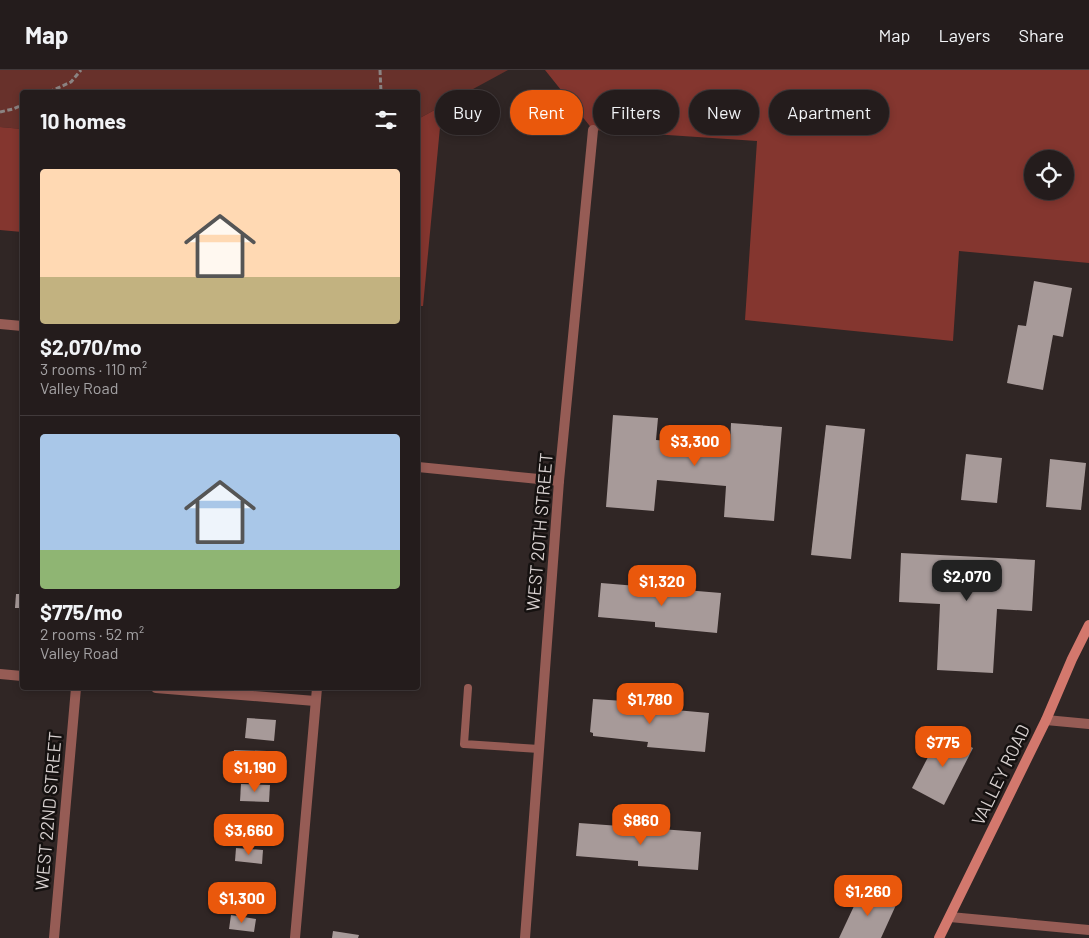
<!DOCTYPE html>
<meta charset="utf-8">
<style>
:root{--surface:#241c1c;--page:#2c2525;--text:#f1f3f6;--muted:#a3a1a3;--line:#413a3b;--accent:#ea580c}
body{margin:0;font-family:Barlow,sans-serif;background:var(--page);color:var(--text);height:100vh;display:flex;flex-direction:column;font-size:19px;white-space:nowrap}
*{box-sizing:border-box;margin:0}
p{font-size:16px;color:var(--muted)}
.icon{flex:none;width:28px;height:28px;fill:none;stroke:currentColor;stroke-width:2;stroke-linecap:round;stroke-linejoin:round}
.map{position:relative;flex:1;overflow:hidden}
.panel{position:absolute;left:20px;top:20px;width:400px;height:600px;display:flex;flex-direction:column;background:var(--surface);border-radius:5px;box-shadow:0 2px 8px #0003,0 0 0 1px var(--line)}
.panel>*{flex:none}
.guide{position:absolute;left:435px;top:20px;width:475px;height:45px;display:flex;gap:10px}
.buttons{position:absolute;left:1024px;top:80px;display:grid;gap:10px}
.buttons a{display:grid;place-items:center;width:50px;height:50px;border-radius:50%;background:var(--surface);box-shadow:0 2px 8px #0003,0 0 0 1px var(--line);font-size:25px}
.price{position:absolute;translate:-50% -42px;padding:0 11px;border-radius:10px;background:var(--accent);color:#fff;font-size:16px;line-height:32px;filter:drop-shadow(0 1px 2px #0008)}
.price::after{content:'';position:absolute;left:50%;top:30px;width:15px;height:11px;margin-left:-8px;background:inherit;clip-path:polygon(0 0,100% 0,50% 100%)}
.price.selected{background:#222;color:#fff}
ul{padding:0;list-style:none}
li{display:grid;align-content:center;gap:10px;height:265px;padding:0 20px}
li+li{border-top:1px solid var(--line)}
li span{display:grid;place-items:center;height:155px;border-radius:5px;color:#555}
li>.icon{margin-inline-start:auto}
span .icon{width:90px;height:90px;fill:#fffc;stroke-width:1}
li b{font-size:21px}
h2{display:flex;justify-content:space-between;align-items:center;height:60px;padding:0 20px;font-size:21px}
.tag{padding:0 18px;border-radius:22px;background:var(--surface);box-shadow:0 2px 8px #0003,0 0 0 1px var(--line);font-size:18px;line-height:45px}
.tag.selected{background:var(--accent);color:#fff}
header{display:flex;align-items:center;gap:30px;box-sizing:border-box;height:70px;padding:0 25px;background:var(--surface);border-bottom:1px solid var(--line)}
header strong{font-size:24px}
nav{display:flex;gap:28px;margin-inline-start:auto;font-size:18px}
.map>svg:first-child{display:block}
.green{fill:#68312b}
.forest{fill:#84362f;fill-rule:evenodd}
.building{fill:#a79a99}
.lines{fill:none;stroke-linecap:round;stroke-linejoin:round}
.path{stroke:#8b8382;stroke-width:3;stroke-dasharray:5 2.5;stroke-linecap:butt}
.lane{stroke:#965c55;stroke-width:8}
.street{stroke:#965c55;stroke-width:10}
.secondary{stroke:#d3786d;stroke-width:10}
.labels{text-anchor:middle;stroke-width:5;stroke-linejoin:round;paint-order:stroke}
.street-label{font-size:18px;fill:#d8d1d0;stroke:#151110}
</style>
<header>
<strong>Map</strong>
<nav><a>Map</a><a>Layers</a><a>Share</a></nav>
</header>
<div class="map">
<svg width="1089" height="868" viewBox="0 0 1089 868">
<rect width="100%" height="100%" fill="#302625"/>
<polygon class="green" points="0,0 508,0 418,49 418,22 22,22 22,59 0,57"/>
<g class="forest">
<path d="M545,0H1089V193L959,181L953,271L745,250L757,71L593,60ZM1032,89H1065V121H1032Z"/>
<polygon points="442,36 423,236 418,236 418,49"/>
<polygon points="0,57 22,59 22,162 0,160"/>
</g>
<g class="building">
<polygon points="1034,211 1072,218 1063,267 1053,265 1043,320 1007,313 1018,255 1026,256"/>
<polygon points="613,345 658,348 656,370 730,376 731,353 782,357 774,451 724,447 726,416 657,410 654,441 606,437"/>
<polygon points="826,355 865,359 851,489 811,485"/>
<polygon points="966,384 1002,388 997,433 961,430"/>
<polygon points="1050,389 1086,393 1081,440 1046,437"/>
<polygon points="901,483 1035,490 1032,541 997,539 993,603 937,600 940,534 899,532"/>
<polygon points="601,513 721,523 717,563 655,557 655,552 598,547"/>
<polygon points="16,524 22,524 22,538 15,538"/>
<polygon points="593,629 656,633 653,638 709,643 705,682 647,677 648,672 593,666 593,663 590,662"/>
<polygon points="247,648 276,650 274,671 245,668"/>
<polygon points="941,662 973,678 944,735 912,718"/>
<polygon points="234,680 267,681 266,701 233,699"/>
<polygon points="241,714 270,715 269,732 240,731"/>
<polygon points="237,750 265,755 262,767 235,763"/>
<polygon points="579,753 701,762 698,800 638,796 638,791 576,786"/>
<polygon points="236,778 263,780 262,794 235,791"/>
<polygon points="234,812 259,816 257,830 231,826"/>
<polygon points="862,819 896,835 881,868 839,868"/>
<polygon points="231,845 256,849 254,862 229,859"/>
<polygon points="333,861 359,865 358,868 332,868"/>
</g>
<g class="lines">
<g class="path">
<polyline points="380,0 381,22"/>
<polyline points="49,22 71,12 81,0"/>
<polyline points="0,42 13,39 22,35"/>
</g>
<polyline class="lane" points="468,618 464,674 539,679"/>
<g class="street">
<polyline points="0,254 22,256"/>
<polyline points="418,397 559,411"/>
<polyline points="0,604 22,606"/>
<polyline points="156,618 315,631"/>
<polyline points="1046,650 1089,654"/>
<polyline points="950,847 1089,860"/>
<polyline points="54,868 76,618"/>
<polyline points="295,868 317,618"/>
<polyline points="525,868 559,411 593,60"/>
</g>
<polyline class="secondary" points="939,868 1046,650 1072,589 1089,555"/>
</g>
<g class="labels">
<g class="street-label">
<text transform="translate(540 462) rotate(-85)" y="6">WEST 20TH STREET</text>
<text transform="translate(1001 705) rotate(-64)" y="6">VALLEY ROAD</text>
<text transform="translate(49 741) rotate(-85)" y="6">WEST 22ND STREET</text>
</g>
</g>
</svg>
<div class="buttons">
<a><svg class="icon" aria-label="locate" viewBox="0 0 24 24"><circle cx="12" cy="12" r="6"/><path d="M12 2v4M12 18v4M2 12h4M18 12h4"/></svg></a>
</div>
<b class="price" style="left:695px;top:397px">$3,300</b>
<b class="price selected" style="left:967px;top:532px">$2,070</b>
<b class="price" style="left:662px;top:537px">$1,320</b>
<b class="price" style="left:650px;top:655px">$1,780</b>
<b class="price" style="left:943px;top:698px">$775</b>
<b class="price" style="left:255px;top:723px">$1,190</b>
<b class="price" style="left:641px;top:776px">$860</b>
<b class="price" style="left:249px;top:786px">$3,660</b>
<b class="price" style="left:868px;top:847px">$1,260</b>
<b class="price" style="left:242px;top:854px">$1,300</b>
<div class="guide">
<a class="tag">Buy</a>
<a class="tag selected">Rent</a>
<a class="tag">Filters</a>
<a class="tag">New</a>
<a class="tag">Apartment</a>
</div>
<section class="panel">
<h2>10 homes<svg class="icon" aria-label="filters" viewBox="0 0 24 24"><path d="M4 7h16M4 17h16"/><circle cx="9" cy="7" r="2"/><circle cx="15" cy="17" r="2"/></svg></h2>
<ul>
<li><span style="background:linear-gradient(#ffd9b3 70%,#c2b280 0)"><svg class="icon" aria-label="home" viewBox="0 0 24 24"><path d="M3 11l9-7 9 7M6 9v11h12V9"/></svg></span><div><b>$2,070/mo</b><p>3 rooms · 110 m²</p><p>Valley Road</p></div></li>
<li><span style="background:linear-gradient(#a9c7e8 75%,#8fb573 0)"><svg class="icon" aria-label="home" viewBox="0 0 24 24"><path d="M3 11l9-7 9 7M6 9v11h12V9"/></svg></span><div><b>$775/mo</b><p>2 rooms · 52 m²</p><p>Valley Road</p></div></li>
</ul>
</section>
</div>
